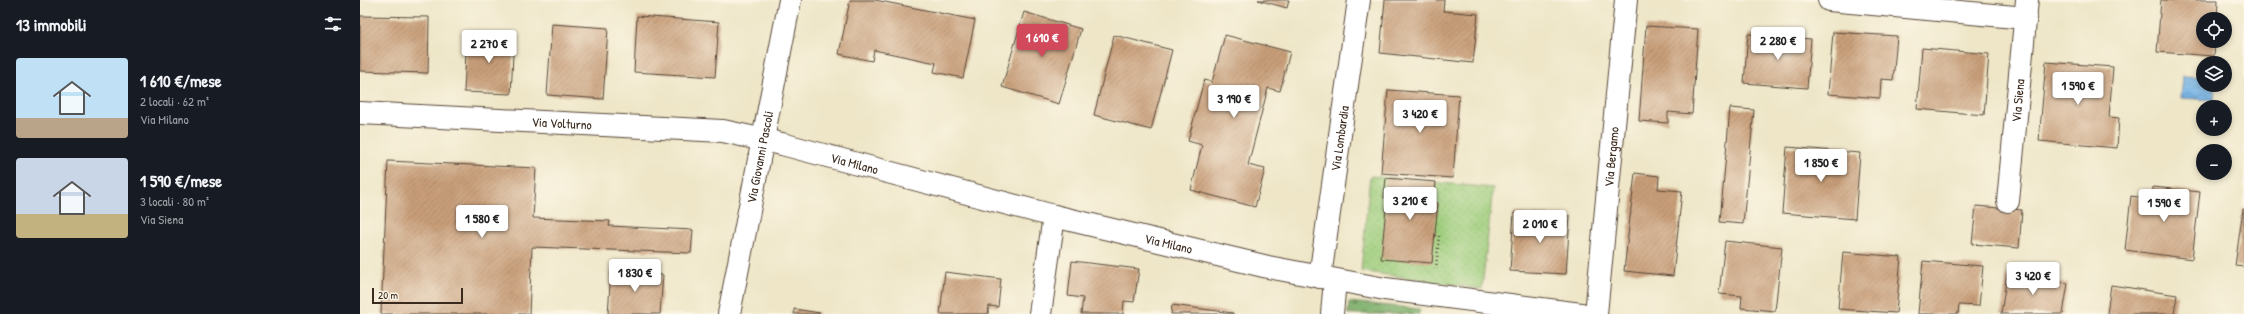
<!DOCTYPE html>
<html lang="it">
<meta charset="utf-8">
<style>
:root{--surface:#171b24;--page:#242831;--text:#f1f3f6;--muted:#9ea1a6;--accent:#d1495b}
body{margin:0;font-family:"Patrick Hand",sans-serif;background:var(--page);color:var(--text);height:100vh;display:flex;flex-direction:column;font-size:15px;white-space:nowrap}
*{box-sizing:border-box;margin:0}
p{font-size:13px;color:var(--muted)}
.icon{flex:none;width:22px;height:22px;fill:none;stroke:currentColor;stroke-width:2;stroke-linecap:round;stroke-linejoin:round}
.map{position:relative;flex:1;overflow:hidden}
.drawer{display:flex;flex-direction:column;background:var(--surface);width:360px}
.drawer>*{flex:none}
.fabs{position:absolute;left:1836px;top:12px;display:grid;gap:8px}
.fabs a{display:grid;place-items:center;width:36px;height:36px;border-radius:50%;background:var(--surface);box-shadow:0 2px 6px #0003;font-size:20px}
.scale{position:absolute;left:12px;bottom:10px;width:91px;box-sizing:border-box;padding-left:4px;border:2px solid #3b2a1e;border-top:0;font-size:11px;line-height:14px;white-space:nowrap;color:#3b2a1e;-webkit-text-stroke:3px #fcf5e5;paint-order:stroke}
.price{position:absolute;translate:-50% -34px;padding:0 9px;border-radius:4px;background:#fff;color:#222;font-size:13px;line-height:26px;filter:drop-shadow(0 1px 2px #0008)}
.price::after{content:'';position:absolute;left:50%;top:24px;width:12px;height:9px;margin-left:-6px;background:inherit;clip-path:polygon(0 0,100% 0,50% 100%)}
.price.current{background:var(--accent);color:#fff}
ul{padding:0;list-style:none}
li{display:flex;align-items:center;gap:12px;height:100px;padding:0 16px}
li span{display:grid;place-items:center;flex:none;width:112px;height:80px;border-radius:4px;color:#555}
li>.icon{margin-inline-start:auto}
span .icon{width:48px;height:48px;fill:#fffc;stroke-width:1}
li b{font-size:17px}
h2{display:flex;justify-content:space-between;align-items:center;height:48px;padding:0 16px;font-size:17px}
main{display:flex;flex:1;min-height:0}
.map>svg:first-child{display:block}
.grass{fill:url(#grass-dots);stroke:#6c7c4d}
.forest{fill:url(#forest-firs);stroke:#5c6d45}
.water{fill:url(#water-waves);stroke:#566e82}
.building{fill:url(#building-hatch)}
.lines{fill:none;stroke-linecap:round;stroke-linejoin:round}
.minor-casing{stroke:#564637;stroke-width:24}
.path{stroke:#564637;stroke-width:2.5;stroke-dasharray:1 3;stroke-linecap:butt}
.minor{stroke:#fff;stroke-width:22}
.labels{text-anchor:middle;stroke-width:4;stroke-linejoin:round;paint-order:stroke}
.street-label{font-size:13px;fill:#3b2a1e;stroke:#fcf5e5}
</style>
<main>
<section class="drawer">
<h2>13 immobili<svg class="icon" aria-label="filters" viewBox="0 0 24 24"><path d="M4 7h16M4 17h16"/><circle cx="9" cy="7" r="2"/><circle cx="15" cy="17" r="2"/></svg></h2>
<ul>
<li><span style="background:linear-gradient(#bfe0f5 75%,#b9a48a 0)"><svg class="icon" aria-label="home" viewBox="0 0 24 24"><path d="M3 11l9-7 9 7M6 9v11h12V9"/></svg></span><div><b>1 610 €/mese</b><p>2 locali · 62 m²</p><p>Via Milano</p></div></li>
<li><span style="background:linear-gradient(#c9d6e8 70%,#c2b280 0)"><svg class="icon" aria-label="home" viewBox="0 0 24 24"><path d="M3 11l9-7 9 7M6 9v11h12V9"/></svg></span><div><b>1 590 €/mese</b><p>3 locali · 80 m²</p><p>Via Siena</p></div></li>
</ul>
</section>
<div class="map">
<svg width="1884" height="314" viewBox="0 0 1884 314">
<defs>
<pattern id="grass-dots" width="8" height="8" patternUnits="userSpaceOnUse"><rect width="8" height="8" fill="#9dcd7c"/><path d="M2 2h.1M6 6h.1" fill="none" stroke="#88b06b" stroke-width="1.8" stroke-linecap="round"/></pattern>
<pattern id="forest-firs" width="22" height="20" patternUnits="userSpaceOnUse"><rect width="22" height="20" fill="#7eb06c"/><path d="M5 1l3.5 6h-7zM16 11l3.5 6h-7z" fill="#688f58"/></pattern>
<pattern id="water-waves" width="16" height="10" patternUnits="userSpaceOnUse"><rect width="16" height="10" fill="#71b1e5"/><path d="M0 5q4-4 8 0t8 0" fill="none" stroke="#5e90b9"/></pattern>
<pattern id="building-hatch" width="6" height="6" patternUnits="userSpaceOnUse"><rect width="6" height="6" fill="#c99f79"/><path d="M-1 1l2-2M0 6l6-6M5 7l2-2" fill="none" stroke="#a48263"/></pattern>
</defs>
<rect width="100%" height="100%" fill="#fcf5e5"/>
<filter id="ink" filterUnits="userSpaceOnUse"><feTurbulence type="fractalNoise" baseFrequency=".025" numOctaves="2"/><feDisplacementMap in="SourceGraphic" scale="8" xChannelSelector="R" yChannelSelector="G"/><feConvolveMatrix kernelMatrix="1 2 1 2 8 2 1 2 1" color-interpolation-filters="sRGB"/></filter>
<filter id="wash" filterUnits="userSpaceOnUse"><feTurbulence type="fractalNoise" baseFrequency=".012" numOctaves="4" result="noise"/><feDisplacementMap in="SourceGraphic" scale="16" xChannelSelector="R" yChannelSelector="G"/><feGaussianBlur stdDeviation="0.9" result="paint"/><feColorMatrix in="noise" values="0 0 0 0 0 0 0 0 0 0 0 0 0 0 0 0 0 1.4 0 .05"/><feComposite in="paint" operator="in"/></filter>
<g filter="url(#wash)">
<rect width="100%" height="100%" fill="#eee6c7"/>
<polygon class="grass" points="1010,176 1133,188 1122,289 1001,271"/>
<polygon class="forest" points="989,302 1060,309 1059,314 988,314"/>
<polygon class="water" points="1823,76 1843,77 1843,85 1856,85 1854,100 1821,98"/>
<g id="blocks">
<g class="building">
<polygon points="490,0 515,0 615,20 603,78 574,72 576,63 514,50 512,61 479,54"/>
<polygon points="898,0 929,0 927,8"/>
<polygon points="1025,0 1084,0 1083,11 1118,14 1113,63 1020,53"/>
<polygon points="1801,0 1858,0 1857,19 1843,19 1843,41 1855,41 1854,56 1797,52"/>
<polygon points="664,12 721,29 699,104 642,87"/>
<polygon points="0,16 69,17 68,73 0,71"/>
<polygon points="277,16 359,22 355,77 274,72"/>
<polygon points="192,24 248,28 243,99 187,95"/>
<polygon points="1286,26 1338,29 1332,114 1308,112 1308,123 1279,121"/>
<polygon points="1473,32 1537,36 1533,80 1521,79 1520,98 1468,94"/>
<polygon points="107,33 154,35 151,94 104,92"/>
<polygon points="1388,34 1451,39 1447,88 1384,83"/>
<polygon points="754,35 812,50 791,130 734,115"/>
<polygon points="865,35 930,52 920,91 908,88 888,165 905,169 895,207 831,190 842,145 828,141 844,80 852,82"/>
<polygon points="1562,48 1629,54 1624,115 1557,109"/>
<polygon points="1686,62 1753,67 1749,117 1759,118 1757,148 1679,141"/>
<polygon points="1028,90 1099,95 1093,178 1021,173"/>
<polygon points="1370,108 1394,110 1383,224 1360,222"/>
<polygon points="1427,147 1500,153 1495,219 1422,213"/>
<polygon points="28,161 176,168 173,218 250,221 249,226 333,230 331,253 172,247 169,314 21,314"/>
<polygon points="1275,173 1299,176 1298,189 1322,191 1313,276 1264,271"/>
<polygon points="1026,178 1076,182 1074,203 1078,203 1072,263 1021,259 1027,198 1024,198"/>
<polygon points="1793,187 1840,192 1832,259 1765,250 1771,196 1792,199"/>
<polygon points="1616,206 1662,210 1659,248 1612,244"/>
<polygon points="1883,209 1884,209 1884,267 1875,266"/>
<polygon points="1154,213 1210,216 1206,274 1150,271"/>
<polygon points="1365,241 1422,247 1415,311 1381,308 1382,296 1359,294"/>
<polygon points="1483,252 1541,257 1536,313 1478,309"/>
<polygon points="712,261 779,269 774,302 764,301 763,314 721,314 723,298 708,296"/>
<polygon points="1563,261 1623,266 1619,306 1599,305 1598,314 1558,314"/>
<polygon points="251,271 303,275 300,314 248,314"/>
<polygon points="585,272 641,279 638,307 629,306 628,314 580,314"/>
<polygon points="1647,274 1708,283 1703,314 1641,314"/>
<polygon points="1751,285 1817,295 1814,314 1747,314"/>
<polygon points="812,305 873,313 873,314 811,314"/>
<polygon points="434,309 460,313 460,314 434,314"/>
</g>
</g>
</g>
<g filter="url(#ink)">
<use href="#blocks" fill-opacity="0" stroke="#564637" stroke-width="1"/>
<g class="lines">
<g class="minor-casing">
<g id="minor">
<polyline points="1469,0 1666,18"/>
<path id="s1" d="M0,113L363,131L422,144L694,216L908,267L1025,289L1221,314"/>
<path id="s2" d="M1648,201L1667,0"/>
<path id="s3" d="M960,277L999,0"/>
<path id="s4" d="M369,314L430,0"/>
<polyline points="680,314 694,216"/>
<polyline points="972,314 975,280"/>
<path id="s5" d="M1236,314L1266,0"/>
</g>
</g>
<polyline class="path" points="1075,236 1079,236 1076,269"/>
<use href="#minor" class="minor"/>
</g>
</g>
<g class="labels">
<g class="street-label">
<text dy="5" stroke="none"><textPath href="#s2" startOffset="101">Via Siena</textPath></text>
<text dy="5" stroke="none"><textPath href="#s1" startOffset="202">Via Volturno</textPath></text>
<text dy="5" stroke="none"><textPath href="#s3" startOffset="140">Via Lombardia</textPath></text>
<text dy="5" stroke="none"><textPath href="#s4" startOffset="160">Via Giovanni Pascoli</textPath></text>
<text dy="5" stroke="none"><textPath href="#s5" startOffset="158">Via Bergamo</textPath></text>
<text dy="5" stroke="none"><textPath href="#s1" startOffset="499">Via Milano</textPath></text>
<text dy="5" stroke="none"><textPath href="#s1" startOffset="823">Via Milano</textPath></text>
</g>
</g>
</svg>
<div class="fabs">
<a><svg class="icon" aria-label="locate" viewBox="0 0 24 24"><circle cx="12" cy="12" r="6"/><path d="M12 2v4M12 18v4M2 12h4M18 12h4"/></svg></a>
<a><svg class="icon" aria-label="layers" viewBox="0 0 24 24"><path d="M12 4l9 5-9 5-9-5zM3 14l9 5 9-5"/></svg></a>
<a>+</a>
<a>−</a>
</div>
<div class="scale">20 m</div>
<b class="price current" style="left:682px;top:58px">1 610 €</b>
<b class="price" style="left:1418px;top:61px">2 280 €</b>
<b class="price" style="left:129px;top:64px">2 270 €</b>
<b class="price" style="left:1718px;top:106px">1 590 €</b>
<b class="price" style="left:874px;top:119px">3 190 €</b>
<b class="price" style="left:1060px;top:134px">3 420 €</b>
<b class="price" style="left:1461px;top:183px">1 850 €</b>
<b class="price" style="left:1050px;top:221px">3 210 €</b>
<b class="price" style="left:1804px;top:223px">1 590 €</b>
<b class="price" style="left:122px;top:239px">1 580 €</b>
<b class="price" style="left:1180px;top:244px">2 010 €</b>
<b class="price" style="left:275px;top:293px">1 830 €</b>
<b class="price" style="left:1673px;top:296px">3 420 €</b>
</div>
</main>
